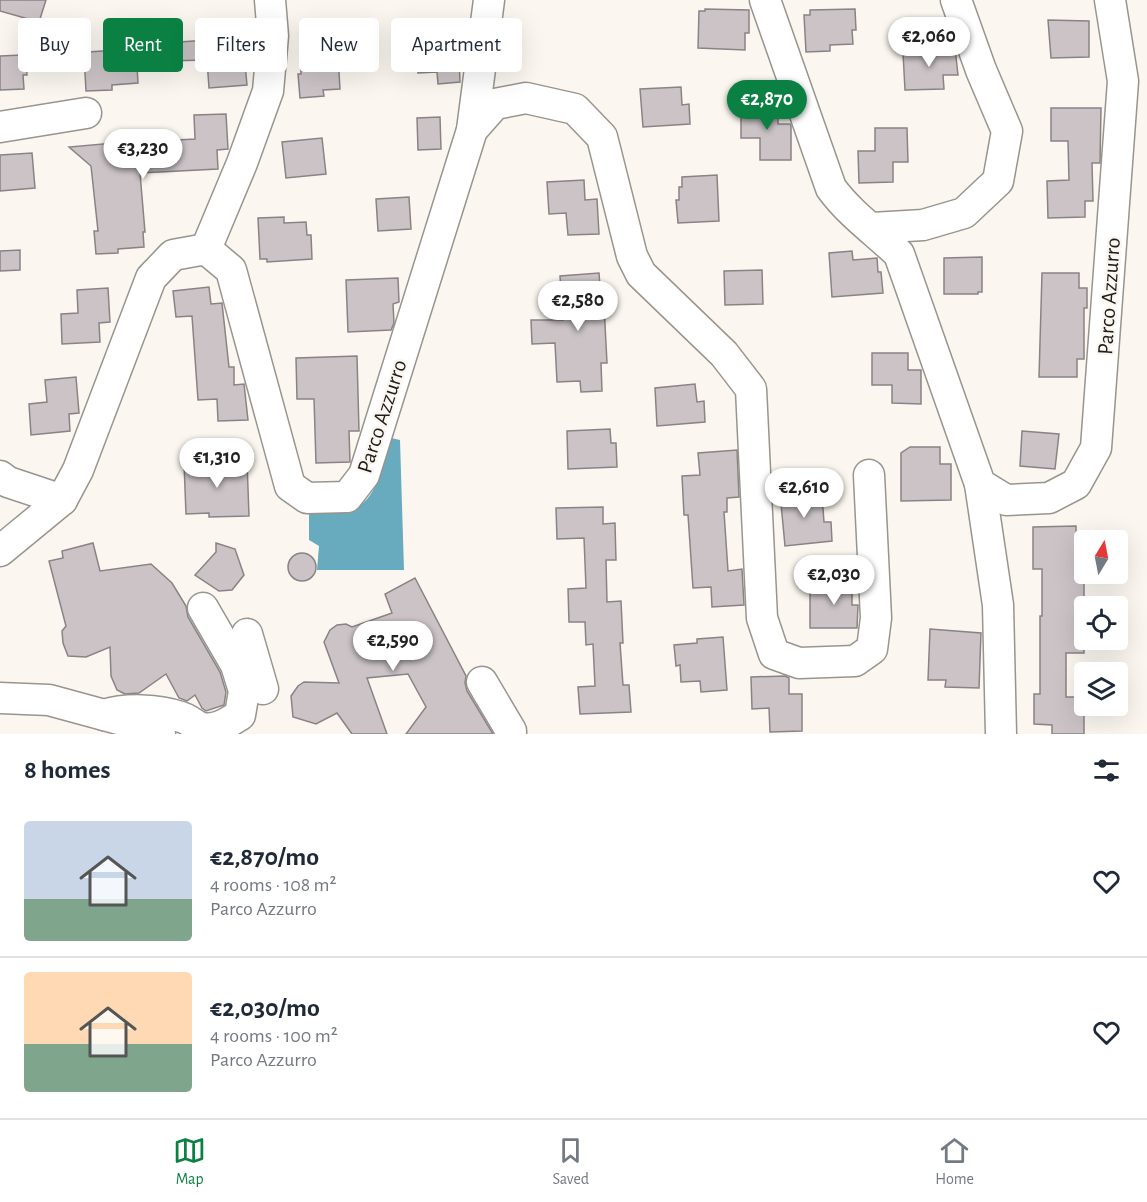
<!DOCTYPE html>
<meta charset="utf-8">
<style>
:root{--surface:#fff;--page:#f2f2f3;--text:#1f2937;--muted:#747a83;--line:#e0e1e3;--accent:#0b8043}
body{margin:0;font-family:"Alegreya Sans",sans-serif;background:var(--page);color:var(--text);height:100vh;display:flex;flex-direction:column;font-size:22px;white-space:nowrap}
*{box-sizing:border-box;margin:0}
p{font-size:20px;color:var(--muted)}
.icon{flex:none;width:33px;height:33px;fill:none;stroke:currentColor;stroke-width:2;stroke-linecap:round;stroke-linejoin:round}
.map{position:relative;height:734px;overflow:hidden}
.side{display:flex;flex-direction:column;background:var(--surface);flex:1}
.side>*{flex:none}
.top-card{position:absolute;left:18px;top:18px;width:600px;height:54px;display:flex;gap:12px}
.needle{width:39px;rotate:10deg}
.tools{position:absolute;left:1074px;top:530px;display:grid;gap:12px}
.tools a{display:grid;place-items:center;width:54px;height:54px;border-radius:6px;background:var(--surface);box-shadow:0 6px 24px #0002;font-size:30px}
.price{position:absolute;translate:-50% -51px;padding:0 14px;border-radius:21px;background:#fff;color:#222;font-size:20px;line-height:39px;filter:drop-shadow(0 2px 3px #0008)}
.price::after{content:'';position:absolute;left:50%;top:36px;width:18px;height:14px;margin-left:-9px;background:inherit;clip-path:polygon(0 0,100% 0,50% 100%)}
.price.current{background:var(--accent);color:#fff}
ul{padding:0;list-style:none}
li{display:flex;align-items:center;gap:18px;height:150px;padding:0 24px}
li+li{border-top:2px solid var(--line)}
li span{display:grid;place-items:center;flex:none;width:168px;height:120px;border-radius:6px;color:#555}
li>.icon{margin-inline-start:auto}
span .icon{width:72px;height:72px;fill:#fffc;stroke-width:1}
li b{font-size:26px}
h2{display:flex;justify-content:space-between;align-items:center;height:72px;padding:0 24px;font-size:26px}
.tag{padding:0 21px;border-radius:6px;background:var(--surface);box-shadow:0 6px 24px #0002;font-size:21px;line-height:54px}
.tag.current{background:var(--accent);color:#fff}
.dock{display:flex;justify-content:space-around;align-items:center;height:84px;border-top:2px solid var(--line);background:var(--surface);font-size:16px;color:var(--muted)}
.dock a{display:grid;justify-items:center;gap:3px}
.dock .current{color:var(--accent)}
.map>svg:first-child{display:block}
.water{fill:#68abbf}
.building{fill:#cbc3c6;stroke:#8a8386;stroke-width:1.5}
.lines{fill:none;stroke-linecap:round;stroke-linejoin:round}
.minor-casing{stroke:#98948e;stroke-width:33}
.minor{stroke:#fff;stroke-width:30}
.labels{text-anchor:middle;stroke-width:5;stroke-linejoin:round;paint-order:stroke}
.street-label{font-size:22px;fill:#1e1d1a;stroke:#fbf7f0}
</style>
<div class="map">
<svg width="1147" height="734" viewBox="0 0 1147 734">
<rect width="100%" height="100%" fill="#fbf7f0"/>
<path class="water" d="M387,437L400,440L404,570H317L319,546L309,540V506C317,508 328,513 337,512C378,511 382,468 387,437Z"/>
<g class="building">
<polygon points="0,0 46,0 39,22 0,11"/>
<polygon points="705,9 749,10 749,33 745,33 745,50 698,48 699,11 705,11"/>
<polygon points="855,9 856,30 852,30 853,44 830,45 830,51 806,52 804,15 810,15 810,10"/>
<polygon points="1048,20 1089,21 1089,57 1051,58"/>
<polygon points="464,32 464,55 459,55 460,82 438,84 437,72 418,73 415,34"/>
<polygon points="239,38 240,42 243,42 247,85 209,88 207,60 165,61 164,43"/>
<polygon points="955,48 958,75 943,75 944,89 905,90 903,53 910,53 909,49"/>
<polygon points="136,49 138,83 112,85 112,90 86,91 84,55 87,55 87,52"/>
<polygon points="22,55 26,55 27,75 23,75 24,89 0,90 0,56"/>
<polygon points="338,55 340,89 323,90 324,96 300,98 298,74 301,74 300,57"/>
<polygon points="681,87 682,105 689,104 690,124 643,127 640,89"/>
<polygon points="741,105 778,105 778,124 790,124 791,126 791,160 760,160 760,138 741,138"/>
<polygon points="1051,108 1101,108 1100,163 1092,163 1093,201 1085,201 1085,217 1048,218 1047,181 1069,180 1068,141 1051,141"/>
<polygon points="226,114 228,149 217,150 218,169 140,173 145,232 143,232 144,247 118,249 118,253 96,254 94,231 98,231 91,166 69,147 114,143 114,152 137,150 138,163 178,147 178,140 195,139 194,115"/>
<polygon points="440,117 441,149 418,150 417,118"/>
<polygon points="875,128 907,128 908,162 893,162 893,182 859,183 858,151 875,151"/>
<polygon points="322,138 326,174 286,178 282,142"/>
<polygon points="32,153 35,188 0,191 0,155"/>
<polygon points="717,175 719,221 678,223 676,200 679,200 679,187 682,187 682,177"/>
<polygon points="584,180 585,200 597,199 599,234 568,235 566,213 549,214 547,182"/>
<polygon points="409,197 411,229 378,231 376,199"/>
<polygon points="284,217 284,223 306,222 307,235 311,235 312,259 267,262 267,259 260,259 258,218"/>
<polygon points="20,250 20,270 0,271 0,251"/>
<polygon points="852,251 853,260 877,258 878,272 881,272 883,293 832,297 829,253"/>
<polygon points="982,257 982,292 978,292 978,294 944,294 944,258"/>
<polygon points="762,270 763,304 725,305 724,271"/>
<polygon points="599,273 600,286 603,286 607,363 601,363 602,391 581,392 580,381 557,382 555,343 532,344 531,320 563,320 560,276"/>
<polygon points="1042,273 1079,273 1079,288 1087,288 1087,308 1084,308 1084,359 1077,359 1077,377 1039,377"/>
<polygon points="398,278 399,302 393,304 394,323 391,330 348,332 346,280"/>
<polygon points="209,287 211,304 222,303 229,367 234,367 234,385 244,384 248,420 218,421 217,399 198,400 192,316 176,317 173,291"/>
<polygon points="108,288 110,322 99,323 100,342 62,344 61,314 78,313 77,290"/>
<polygon points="872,353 908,353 908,370 921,370 921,404 892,403 892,385 872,385"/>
<polygon points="357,356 359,431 349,431 350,462 316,463 314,399 297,399 296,358"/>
<polygon points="76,377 79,413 69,414 70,431 31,435 29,404 47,402 45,380"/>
<polygon points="695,384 697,402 704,401 705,422 657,426 655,388"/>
<polygon points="610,429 611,443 616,443 617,467 568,469 567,431"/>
<polygon points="1022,431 1059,434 1055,469 1020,466"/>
<polygon points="910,447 940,447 940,464 951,464 951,500 901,501 901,453"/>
<polygon points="737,450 739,497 727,498 727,512 724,512 728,571 742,569 744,605 712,607 711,587 693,588 688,515 684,515 682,476 700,475 698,453"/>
<polygon points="247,461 249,516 209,517 209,513 186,514 184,463"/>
<polygon points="806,490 806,496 822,495 824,522 831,522 832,541 785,546 780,493"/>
<polygon points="603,507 603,524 615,523 616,560 606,560 607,602 621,601 623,643 620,643 623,685 629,685 631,712 580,714 578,687 595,686 593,644 586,645 585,622 569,622 568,589 586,588 584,538 557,539 556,508"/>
<polygon points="1076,526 1076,539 1084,539 1084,653 1066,653 1066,697 1084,697 1084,734 1052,734 1052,725 1034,724 1034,694 1040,694 1040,616 1042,616 1042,569 1033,569 1033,527"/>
<polygon points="93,543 100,571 151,564 172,583 186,606 188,617 220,672 226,692 224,705 206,711 202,708 195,695 187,701 179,698 166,674 139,693 125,694 117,690 111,676 110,647 86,657 68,656 63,643 62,631 66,626 49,561 63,558 62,551"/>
<polygon points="216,543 235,549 244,575 232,590 219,591 195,575 216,552"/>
<circle cx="302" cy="567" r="14"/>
<polygon points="415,578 466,676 465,683 467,691 493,734 406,734 426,707 408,674 367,678 387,734 352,734 337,713 316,724 293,717 291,696 298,686 304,682 339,683 324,642 330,630 337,625 346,624 352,627 392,613 385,594"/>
<polygon points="830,578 852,578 852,605 858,605 857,628 810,628 810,590 830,590"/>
<polygon points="930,629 981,633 979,688 945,687 946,680 928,680"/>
<polygon points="723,637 727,690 701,692 700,681 681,682 680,665 676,666 674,645 697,643 697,639"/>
<polygon points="785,676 789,678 789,694 802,694 802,731 770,732 769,708 752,709 751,677"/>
</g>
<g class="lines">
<g class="minor-casing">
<g id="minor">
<path d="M765,0L831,188C849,213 876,232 899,254L980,484L1006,500L1049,498L1076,484L1096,448L1123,81L1110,0"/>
<polyline points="0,127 86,113"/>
<polyline points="472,130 495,104 526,98 575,109 602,137 632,256 641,274 724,354 751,389 762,618 774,654 799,663 855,661 872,649 876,618 869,475"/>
<polyline points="872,228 923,225 964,213 998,181 1007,131 981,70 956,0"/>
<polyline points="206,249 242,163 268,91 273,36 270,0"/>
<polyline points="0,476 8,482 62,500"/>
<polyline points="980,484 998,605 1001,734"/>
<polyline points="0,551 62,500 78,470 151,278 173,255 206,249 231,270 290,486 307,498 347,497 364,475 472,130 489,0"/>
<polyline points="247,634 263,689"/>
<polyline points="482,682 511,731 511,734"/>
<polyline points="0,698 49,700 148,727 160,734"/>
<path d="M104,715C126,708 158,709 181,717C189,719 195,726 202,728C216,731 229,722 240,715L244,691L236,665L203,608"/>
</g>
</g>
<use href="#minor" class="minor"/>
</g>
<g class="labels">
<g class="street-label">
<text transform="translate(1108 296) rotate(-86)" y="8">Parco Azzurro</text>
<text transform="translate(381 416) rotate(-72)" y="8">Parco Azzurro</text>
</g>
</g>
</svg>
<div class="tools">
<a><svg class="needle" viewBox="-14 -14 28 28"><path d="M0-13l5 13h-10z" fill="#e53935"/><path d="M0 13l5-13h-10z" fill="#747a83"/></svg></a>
<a><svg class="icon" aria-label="locate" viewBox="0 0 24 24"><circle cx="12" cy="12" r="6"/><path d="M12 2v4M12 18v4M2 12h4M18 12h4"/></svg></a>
<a><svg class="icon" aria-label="layers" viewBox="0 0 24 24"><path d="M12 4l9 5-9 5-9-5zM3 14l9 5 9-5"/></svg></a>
</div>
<b class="price" style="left:929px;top:68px">€2,060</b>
<b class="price current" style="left:767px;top:131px">€2,870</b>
<b class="price" style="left:143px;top:180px">€3,230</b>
<b class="price" style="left:578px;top:332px">€2,580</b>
<b class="price" style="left:217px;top:489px">€1,310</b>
<b class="price" style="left:804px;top:519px">€2,610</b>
<b class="price" style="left:834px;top:606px">€2,030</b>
<b class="price" style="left:393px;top:672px">€2,590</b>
<div class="top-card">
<a class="tag">Buy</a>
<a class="tag current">Rent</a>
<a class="tag">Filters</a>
<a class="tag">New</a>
<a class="tag">Apartment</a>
</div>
</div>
<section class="side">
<h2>8 homes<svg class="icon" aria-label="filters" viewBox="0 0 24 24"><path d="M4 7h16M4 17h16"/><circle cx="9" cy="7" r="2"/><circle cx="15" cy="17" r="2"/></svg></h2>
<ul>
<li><span style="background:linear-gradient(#c9d6e8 65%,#7fa58c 0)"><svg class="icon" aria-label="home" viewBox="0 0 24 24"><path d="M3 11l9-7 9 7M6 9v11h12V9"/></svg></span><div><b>€2,870/mo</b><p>4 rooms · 108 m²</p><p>Parco Azzurro</p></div><svg class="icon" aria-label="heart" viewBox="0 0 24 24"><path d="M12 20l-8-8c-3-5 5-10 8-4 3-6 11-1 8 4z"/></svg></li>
<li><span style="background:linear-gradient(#ffd9b3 60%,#7fa58c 0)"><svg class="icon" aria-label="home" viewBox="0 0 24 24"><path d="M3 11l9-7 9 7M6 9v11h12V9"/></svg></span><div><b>€2,030/mo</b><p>4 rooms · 100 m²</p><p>Parco Azzurro</p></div><svg class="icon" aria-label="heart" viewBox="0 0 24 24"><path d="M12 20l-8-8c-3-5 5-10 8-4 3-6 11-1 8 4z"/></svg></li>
</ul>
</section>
<nav class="dock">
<a class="current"><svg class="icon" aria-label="map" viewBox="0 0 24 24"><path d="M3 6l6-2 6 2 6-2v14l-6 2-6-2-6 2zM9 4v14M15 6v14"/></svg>Map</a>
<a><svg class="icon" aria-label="saved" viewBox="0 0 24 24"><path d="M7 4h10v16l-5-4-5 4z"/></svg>Saved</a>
<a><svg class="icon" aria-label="home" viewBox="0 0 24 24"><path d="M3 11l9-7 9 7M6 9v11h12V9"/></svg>Home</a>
</nav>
